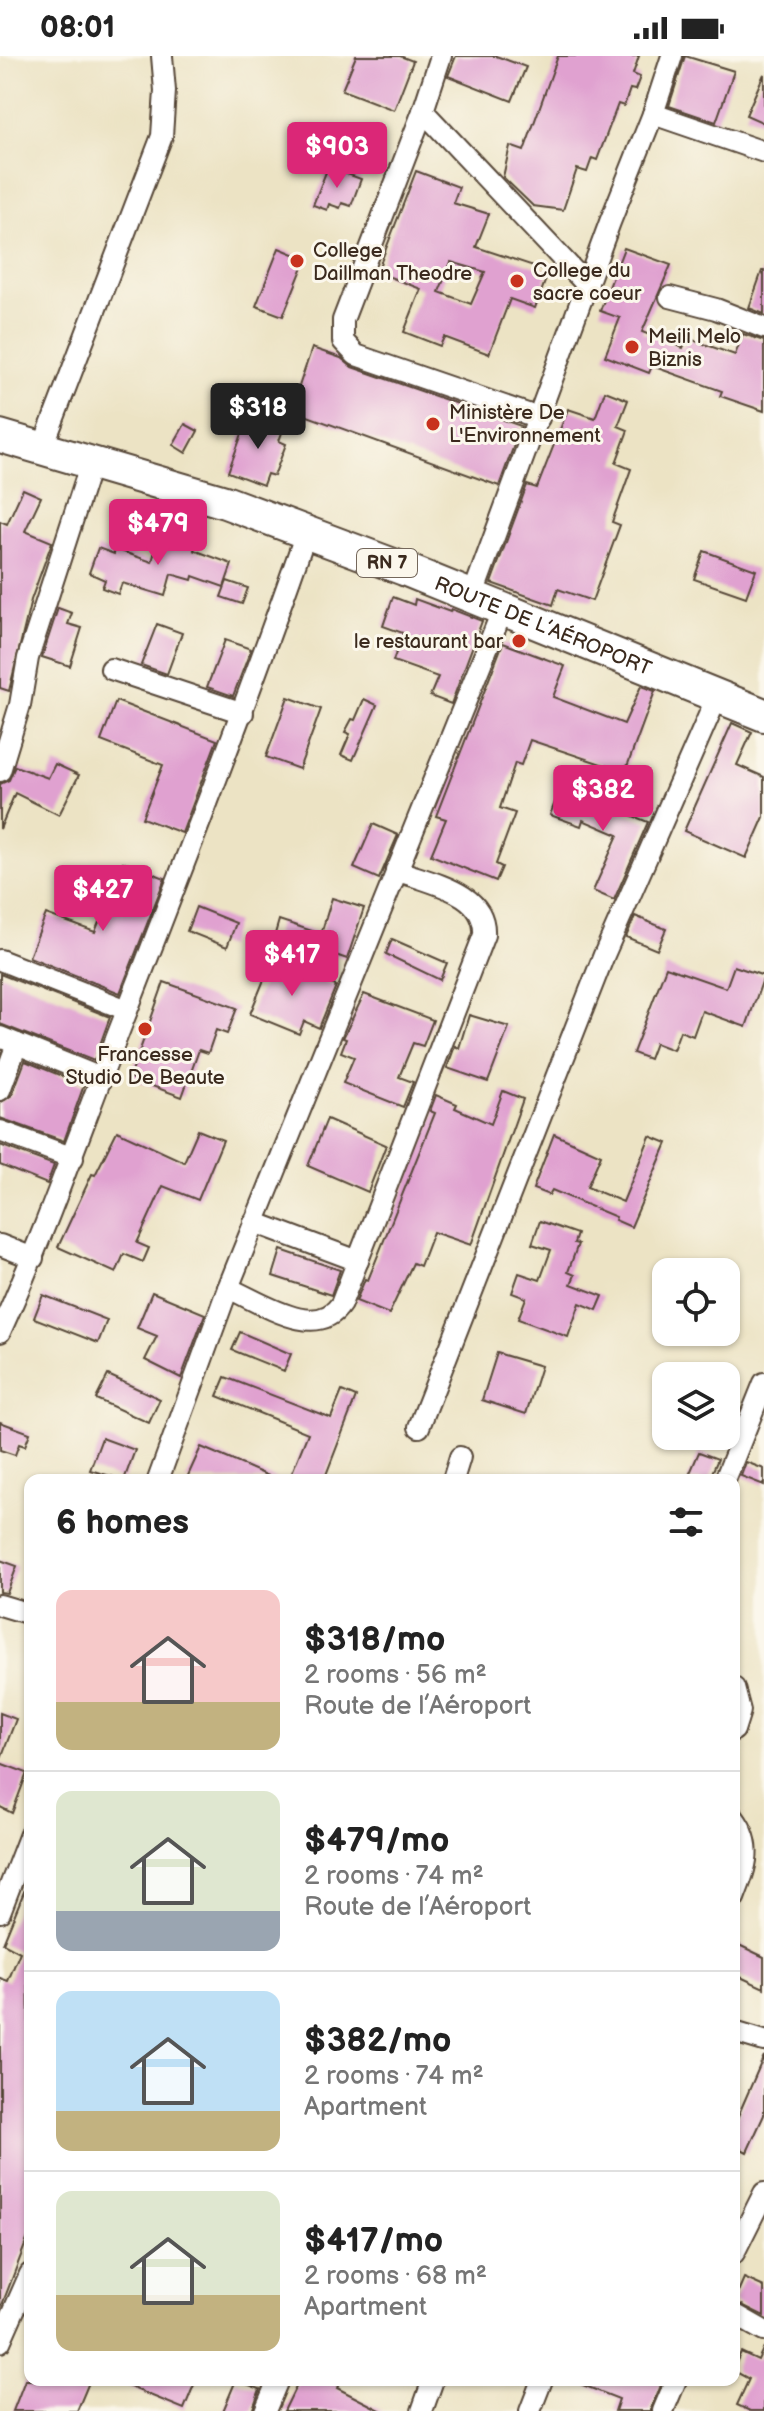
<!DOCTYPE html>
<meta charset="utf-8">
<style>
:root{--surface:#fff;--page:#f6f6f6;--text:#222;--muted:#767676;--line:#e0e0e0;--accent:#db2777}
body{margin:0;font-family:"Balsamiq Sans",sans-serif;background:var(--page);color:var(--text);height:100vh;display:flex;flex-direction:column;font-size:30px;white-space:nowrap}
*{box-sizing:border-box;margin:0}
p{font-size:26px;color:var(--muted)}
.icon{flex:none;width:44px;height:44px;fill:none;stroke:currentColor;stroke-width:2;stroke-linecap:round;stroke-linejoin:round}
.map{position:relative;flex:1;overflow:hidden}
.drawer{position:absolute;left:24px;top:1418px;width:716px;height:912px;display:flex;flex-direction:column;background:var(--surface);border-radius:16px;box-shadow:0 2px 6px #0004}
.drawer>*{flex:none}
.controls{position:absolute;left:652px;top:1202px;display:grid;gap:16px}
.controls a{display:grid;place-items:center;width:88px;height:88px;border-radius:16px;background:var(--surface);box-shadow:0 2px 6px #0004;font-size:40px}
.price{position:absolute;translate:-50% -68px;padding:0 18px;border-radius:8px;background:var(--accent);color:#fff;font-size:26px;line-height:52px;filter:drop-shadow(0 2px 4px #0008)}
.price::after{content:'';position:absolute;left:50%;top:48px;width:24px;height:18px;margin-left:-12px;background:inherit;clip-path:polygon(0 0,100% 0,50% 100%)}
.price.selected{background:#222;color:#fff}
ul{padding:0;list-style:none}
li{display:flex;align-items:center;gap:24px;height:200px;padding:0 32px}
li+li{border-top:2px solid var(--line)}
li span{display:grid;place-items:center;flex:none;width:224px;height:160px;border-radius:16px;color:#555}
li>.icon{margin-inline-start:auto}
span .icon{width:96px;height:96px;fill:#fffc;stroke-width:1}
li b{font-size:34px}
h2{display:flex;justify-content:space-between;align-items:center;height:96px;padding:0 32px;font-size:34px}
.status{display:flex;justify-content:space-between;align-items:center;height:56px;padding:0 40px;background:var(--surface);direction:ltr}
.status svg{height:22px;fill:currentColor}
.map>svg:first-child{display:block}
.building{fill:#e0a1d0;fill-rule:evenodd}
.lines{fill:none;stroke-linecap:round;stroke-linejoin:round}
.street-casing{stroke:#564637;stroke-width:24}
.primary-casing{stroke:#564637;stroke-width:36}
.street{stroke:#fff;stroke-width:20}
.primary{stroke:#fff;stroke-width:32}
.poi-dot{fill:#c8321e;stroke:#fbf7ec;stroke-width:3}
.labels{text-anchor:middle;stroke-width:6;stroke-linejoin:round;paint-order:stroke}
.shield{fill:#fbf7ec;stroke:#75685c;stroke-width:2}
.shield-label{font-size:18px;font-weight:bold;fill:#3b2a1e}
.poi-label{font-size:20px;fill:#3b2a1e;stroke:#fbf7ec;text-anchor:start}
.street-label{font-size:20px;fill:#3b2a1e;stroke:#fbf7ec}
</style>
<div class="status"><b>08:01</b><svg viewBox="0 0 49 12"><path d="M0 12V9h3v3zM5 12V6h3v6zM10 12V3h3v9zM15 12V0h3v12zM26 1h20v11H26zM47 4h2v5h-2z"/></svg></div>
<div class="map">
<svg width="764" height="2355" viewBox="0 0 764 2355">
<rect width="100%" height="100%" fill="#fbf7ec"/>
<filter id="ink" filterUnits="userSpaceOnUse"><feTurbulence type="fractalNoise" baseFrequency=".0125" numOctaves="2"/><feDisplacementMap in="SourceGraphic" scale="16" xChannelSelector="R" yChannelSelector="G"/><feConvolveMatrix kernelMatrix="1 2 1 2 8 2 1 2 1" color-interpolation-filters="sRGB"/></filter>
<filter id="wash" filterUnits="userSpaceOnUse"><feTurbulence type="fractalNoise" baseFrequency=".006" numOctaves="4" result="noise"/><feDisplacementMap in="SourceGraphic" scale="32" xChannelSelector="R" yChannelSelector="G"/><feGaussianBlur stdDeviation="1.8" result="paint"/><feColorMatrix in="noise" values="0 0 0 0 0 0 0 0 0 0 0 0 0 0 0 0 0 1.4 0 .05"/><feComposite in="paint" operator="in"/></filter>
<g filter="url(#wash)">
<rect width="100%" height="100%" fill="#ece3c4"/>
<g id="blocks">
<g class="building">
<polygon points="356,0 400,0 413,5 394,54 342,34"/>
<polygon points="456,0 496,0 526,11 512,45 448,20"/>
<polygon points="558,0 639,0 633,18 640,21 635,34 630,33 624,50 618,48 597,104 592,102 587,116 577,113 563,154 533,150 503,121 510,90 524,95"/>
<polygon points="685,0 734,15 716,66 669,50"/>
<polygon points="764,18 764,67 746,59"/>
<polygon points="328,111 361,123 351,150 342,147 340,152 329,148 327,154 313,149"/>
<path d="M416,115L459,131L453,147L489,158L476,191L549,215L535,252L510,243L489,298L444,281L440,290L404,276L421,233L377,216ZM451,206L485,216L471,248L439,236Z"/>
<polygon points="279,192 306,203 283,260 256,250"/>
<polygon points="624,192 671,209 642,276 683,292 687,282 735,299 743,278 764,285 764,355 720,340 722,335 652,310 649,317 605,300 620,262 600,255"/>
<polygon points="762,215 764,215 764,258 749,252"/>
<polygon points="312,292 341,302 352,311 521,370 499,430 291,354"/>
<polygon points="605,335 628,344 618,370 628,374 616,407 631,413 612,466 620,469 592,545 558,533 553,549 491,527 527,429 537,432 568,353 595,362"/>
<polygon points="249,359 284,371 279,385 286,388 274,420 267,418 263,429 228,416"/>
<polygon points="185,368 198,375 186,397 173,389"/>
<polygon points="23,433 41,441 25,475 52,486 31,544 9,635 0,632 0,465 7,468"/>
<polygon points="159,480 195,490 194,494 232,508 224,531 193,520 192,524 171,518 165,540 122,527 118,538 102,532 105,524 89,517 98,492 114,498 115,493 152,506"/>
<polygon points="704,495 756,514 746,541 694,523"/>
<polygon points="227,525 248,532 242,548 221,541"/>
<polygon points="393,541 414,549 415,543 450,556 451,553 482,565 451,648 430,640 438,621 393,605 403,577 383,570"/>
<polygon points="58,552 72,557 68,568 82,572 70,610 42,601"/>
<polygon points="157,568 182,577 167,618 141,609"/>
<polygon points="225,584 251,593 233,640 207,631"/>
<polygon points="503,587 565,610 553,641 624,668 641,630 655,635 625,716 530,684 521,709 515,707 500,752 515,757 496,808 502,811 496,825 431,799 446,763 436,760"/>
<polygon points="288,641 321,653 299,713 266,701"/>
<polygon points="364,643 377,649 353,704 341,699 350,678 345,676 352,663 355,664"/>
<polygon points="116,645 217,684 182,777 142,762 163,709 101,685"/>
<polygon points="732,667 752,676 737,709 764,721 764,761 746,802 684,775"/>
<polygon points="55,708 79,719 59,759 15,737 0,773 0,728 9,724 15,710 48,722"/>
<polygon points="563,726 593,737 591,743 648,766 614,844 593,835 618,779 583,764 581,770 550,759"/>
<polygon points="373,768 398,779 379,823 354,812"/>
<polygon points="123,806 165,822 120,937 29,901 46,858 95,876"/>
<polygon points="332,842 364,852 347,903 275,878 279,864 321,878"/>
<polygon points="196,851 236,867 227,891 187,875"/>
<polygon points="635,860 666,873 657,894 626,881"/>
<polygon points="392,883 447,907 440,924 386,898"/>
<polygon points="272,904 336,930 319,972 304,965 299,978 250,958"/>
<polygon points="734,910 764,920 746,971 702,955 693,980 680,975 673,994 655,987 649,1003 633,997 666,911 726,932"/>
<polygon points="0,918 110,961 94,1005 0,968"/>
<polygon points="164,926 237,952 227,978 216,974 208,997 199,994 182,1041 130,1022"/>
<polygon points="364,938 433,964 423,990 413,987 399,1021 413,1026 403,1051 343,1027 354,1001 341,996 346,983 343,982"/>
<polygon points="469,959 509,971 488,1026 447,1012 455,990 459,992"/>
<polygon points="25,1005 84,1029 64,1085 0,1062 0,1047 12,1039"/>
<polygon points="503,1035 523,1043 471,1189 433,1176 420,1210 413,1207 389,1258 356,1245 365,1223 368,1224 435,1057 430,1055 436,1039 457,1048 455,1052 491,1068"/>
<polygon points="327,1063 386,1089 368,1136 308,1110"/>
<polygon points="198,1074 223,1084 198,1144 163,1130 137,1187 149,1192 143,1206 124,1198 116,1217 58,1191 92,1118 95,1119 117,1075 184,1106"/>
<polygon points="554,1078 601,1099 587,1131 623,1146 650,1080 667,1087 631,1171 615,1164 616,1161 552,1134 549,1139 533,1133"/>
<polygon points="0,1089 54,1109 47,1128 0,1109"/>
<polygon points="540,1165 577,1178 574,1187 578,1188 568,1216 575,1219 571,1228 603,1240 597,1254 580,1247 568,1281 518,1263 526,1242 512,1237 519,1217 540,1224 551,1194 532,1188"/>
<polygon points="281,1194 340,1214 331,1239 273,1220"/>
<polygon points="152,1236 205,1258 181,1322 145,1304 157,1280 137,1272"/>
<polygon points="43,1239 107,1264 98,1287 34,1262"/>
<polygon points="240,1276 291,1298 284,1315 232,1294"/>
<polygon points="497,1297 541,1310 526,1358 482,1344"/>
<polygon points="108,1319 160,1343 149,1367 96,1343"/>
<polygon points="225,1321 331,1362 342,1335 356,1341 324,1424 289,1424 308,1377 217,1340"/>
<polygon points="0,1366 30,1377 25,1390 19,1388 15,1399 0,1394"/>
<polygon points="102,1382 135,1394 124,1424 90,1414"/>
<polygon points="201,1391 278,1424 186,1424"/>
<polygon points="699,1396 718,1403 709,1424 687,1424"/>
<polygon points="746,1406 764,1413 764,1429 741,1420"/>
<polygon points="0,1504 17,1510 7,1537 0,1536"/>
<polygon points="0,1657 16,1663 1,1702 0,1702"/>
<polygon points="0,1707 27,1717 12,1757 0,1751"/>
<polygon points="28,1826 30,2176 0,2254 0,1922 8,1925 20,1896 3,1887"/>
<polygon points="739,1889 764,1901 764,1932 734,1918 734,1898"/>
<polygon points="764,2000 764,2059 747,2096 734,2089 734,2069"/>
<polygon points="744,2222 764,2231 764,2260 734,2245"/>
<polygon points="764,2291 764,2355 750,2355 737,2349 749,2323 734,2315 734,2311 741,2296 758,2304"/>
<polygon points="25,2324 90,2324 77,2355 13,2355"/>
<polygon points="113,2324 196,2324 184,2353"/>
<polygon points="236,2324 260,2333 252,2355 223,2355"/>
<polygon points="299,2324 341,2324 337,2332 382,2355 284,2355"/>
<polygon points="570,2324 662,2324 650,2355 615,2355 619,2343"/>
</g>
</g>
</g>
<g filter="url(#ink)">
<use href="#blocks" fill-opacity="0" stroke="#564637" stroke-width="2"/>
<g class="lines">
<g class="street-casing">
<g id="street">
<polyline points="441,0 423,55 588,230"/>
<polyline points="423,55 343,264 343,285 356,299 539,362"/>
<polyline points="653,58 672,0"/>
<polyline points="670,241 716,253 764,272"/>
<polyline points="42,393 162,80 165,35 162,0"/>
<polyline points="472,541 610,166 653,58 764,96"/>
<polyline points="111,613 243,657"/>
<polyline points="0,715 20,649 28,602 91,407"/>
<polyline points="0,904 127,954"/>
<polyline points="0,981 101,1022"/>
<polyline points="0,1034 17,988"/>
<polyline points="0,1075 73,1102"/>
<polyline points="254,1166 358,1205"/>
<polyline points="0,1189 33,1202"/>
<path d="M228,1232C259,1245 316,1286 341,1248L484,879C487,835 429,827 396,814"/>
<path d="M0,1276C46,1174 82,1070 123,965C186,803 249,641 306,477"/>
<polyline points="419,1371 604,899 717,641"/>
<polyline points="158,1424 228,1232 503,553"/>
<polyline points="453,1424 460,1401"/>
<polyline points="725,1424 764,1327"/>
<polyline points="0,1549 30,1558"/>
<polyline points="734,1632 740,1655 734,1674"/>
<path d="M734,1762C755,1790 746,1811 734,1842"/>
<polyline points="0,1856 30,1778"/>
<polyline points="734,1976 764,1985"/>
<polyline points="734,2197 764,2137"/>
<polyline points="734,2258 764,2275"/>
<polyline points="0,2286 30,2218"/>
<polyline points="265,2355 278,2324"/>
<polyline points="422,2355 433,2324"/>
<polyline points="530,2355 542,2324"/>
<polyline points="663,2355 676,2324"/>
</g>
</g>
<g class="primary-casing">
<g id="primary">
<path id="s1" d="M0,380L225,446L404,513L764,659"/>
</g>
</g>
<use href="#street" class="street"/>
<use href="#primary" class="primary"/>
</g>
</g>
<g class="poi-dot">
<circle cx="297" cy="205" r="8"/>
<circle cx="517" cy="225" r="8"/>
<circle cx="632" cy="291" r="8"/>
<circle cx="433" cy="368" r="8"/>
<circle cx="519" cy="585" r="8"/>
<circle cx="145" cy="973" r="8"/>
</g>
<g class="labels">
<rect class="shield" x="357" y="493" width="60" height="28" rx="6"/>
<g class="shield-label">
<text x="387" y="513">RN 7</text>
</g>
<g class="poi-label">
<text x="313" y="201">College<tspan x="313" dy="23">Daillman Theodre</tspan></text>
<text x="533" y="221">College du<tspan x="533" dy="23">sacre coeur</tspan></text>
<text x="648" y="287">Meili Melo<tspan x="648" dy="23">Biznis</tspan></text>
<text x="449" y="363">Ministère De<tspan x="449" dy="23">L'Environnement</tspan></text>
<text x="503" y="592" text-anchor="end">le restaurant bar</text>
<text x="145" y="1005" text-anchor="middle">Francesse<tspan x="145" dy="23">Studio De Beaute</tspan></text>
</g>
<g class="street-label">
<text dy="7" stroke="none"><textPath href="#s1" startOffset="576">ROUTE DE L’AÉROPORT</textPath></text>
</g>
</g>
</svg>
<div class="controls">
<a><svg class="icon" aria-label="locate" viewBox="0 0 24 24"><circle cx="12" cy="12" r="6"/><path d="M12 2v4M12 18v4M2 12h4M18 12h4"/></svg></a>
<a><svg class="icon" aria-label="layers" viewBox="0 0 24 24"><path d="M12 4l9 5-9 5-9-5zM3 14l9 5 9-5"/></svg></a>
</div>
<b class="price" style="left:337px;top:134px">$903</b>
<b class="price selected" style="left:258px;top:395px">$318</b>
<b class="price" style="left:158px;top:511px">$479</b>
<b class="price" style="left:603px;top:777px">$382</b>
<b class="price" style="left:103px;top:877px">$427</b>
<b class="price" style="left:292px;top:942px">$417</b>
<section class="drawer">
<h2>6 homes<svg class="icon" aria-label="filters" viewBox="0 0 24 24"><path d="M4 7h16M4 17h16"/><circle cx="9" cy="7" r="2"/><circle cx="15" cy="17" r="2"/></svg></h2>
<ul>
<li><span style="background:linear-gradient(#f6c9c9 70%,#c2b280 0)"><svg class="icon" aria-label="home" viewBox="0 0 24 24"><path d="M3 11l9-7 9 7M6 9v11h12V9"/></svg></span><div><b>$318/mo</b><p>2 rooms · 56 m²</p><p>Route de l’Aéroport</p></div></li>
<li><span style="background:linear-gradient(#dfe7d0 75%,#9aa5b1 0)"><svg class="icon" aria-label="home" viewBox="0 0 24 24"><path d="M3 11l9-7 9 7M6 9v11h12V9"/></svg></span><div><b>$479/mo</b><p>2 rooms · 74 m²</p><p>Route de l’Aéroport</p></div></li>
<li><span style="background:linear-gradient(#bfe0f5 75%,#c2b280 0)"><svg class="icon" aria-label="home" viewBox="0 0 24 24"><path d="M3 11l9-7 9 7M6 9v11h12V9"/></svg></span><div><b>$382/mo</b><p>2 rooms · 74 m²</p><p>Apartment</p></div></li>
<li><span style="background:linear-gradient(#dfe7d0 65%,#c2b280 0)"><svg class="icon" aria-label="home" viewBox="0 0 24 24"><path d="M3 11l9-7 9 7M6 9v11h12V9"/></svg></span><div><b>$417/mo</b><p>2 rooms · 68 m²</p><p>Apartment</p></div></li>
</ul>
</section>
</div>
